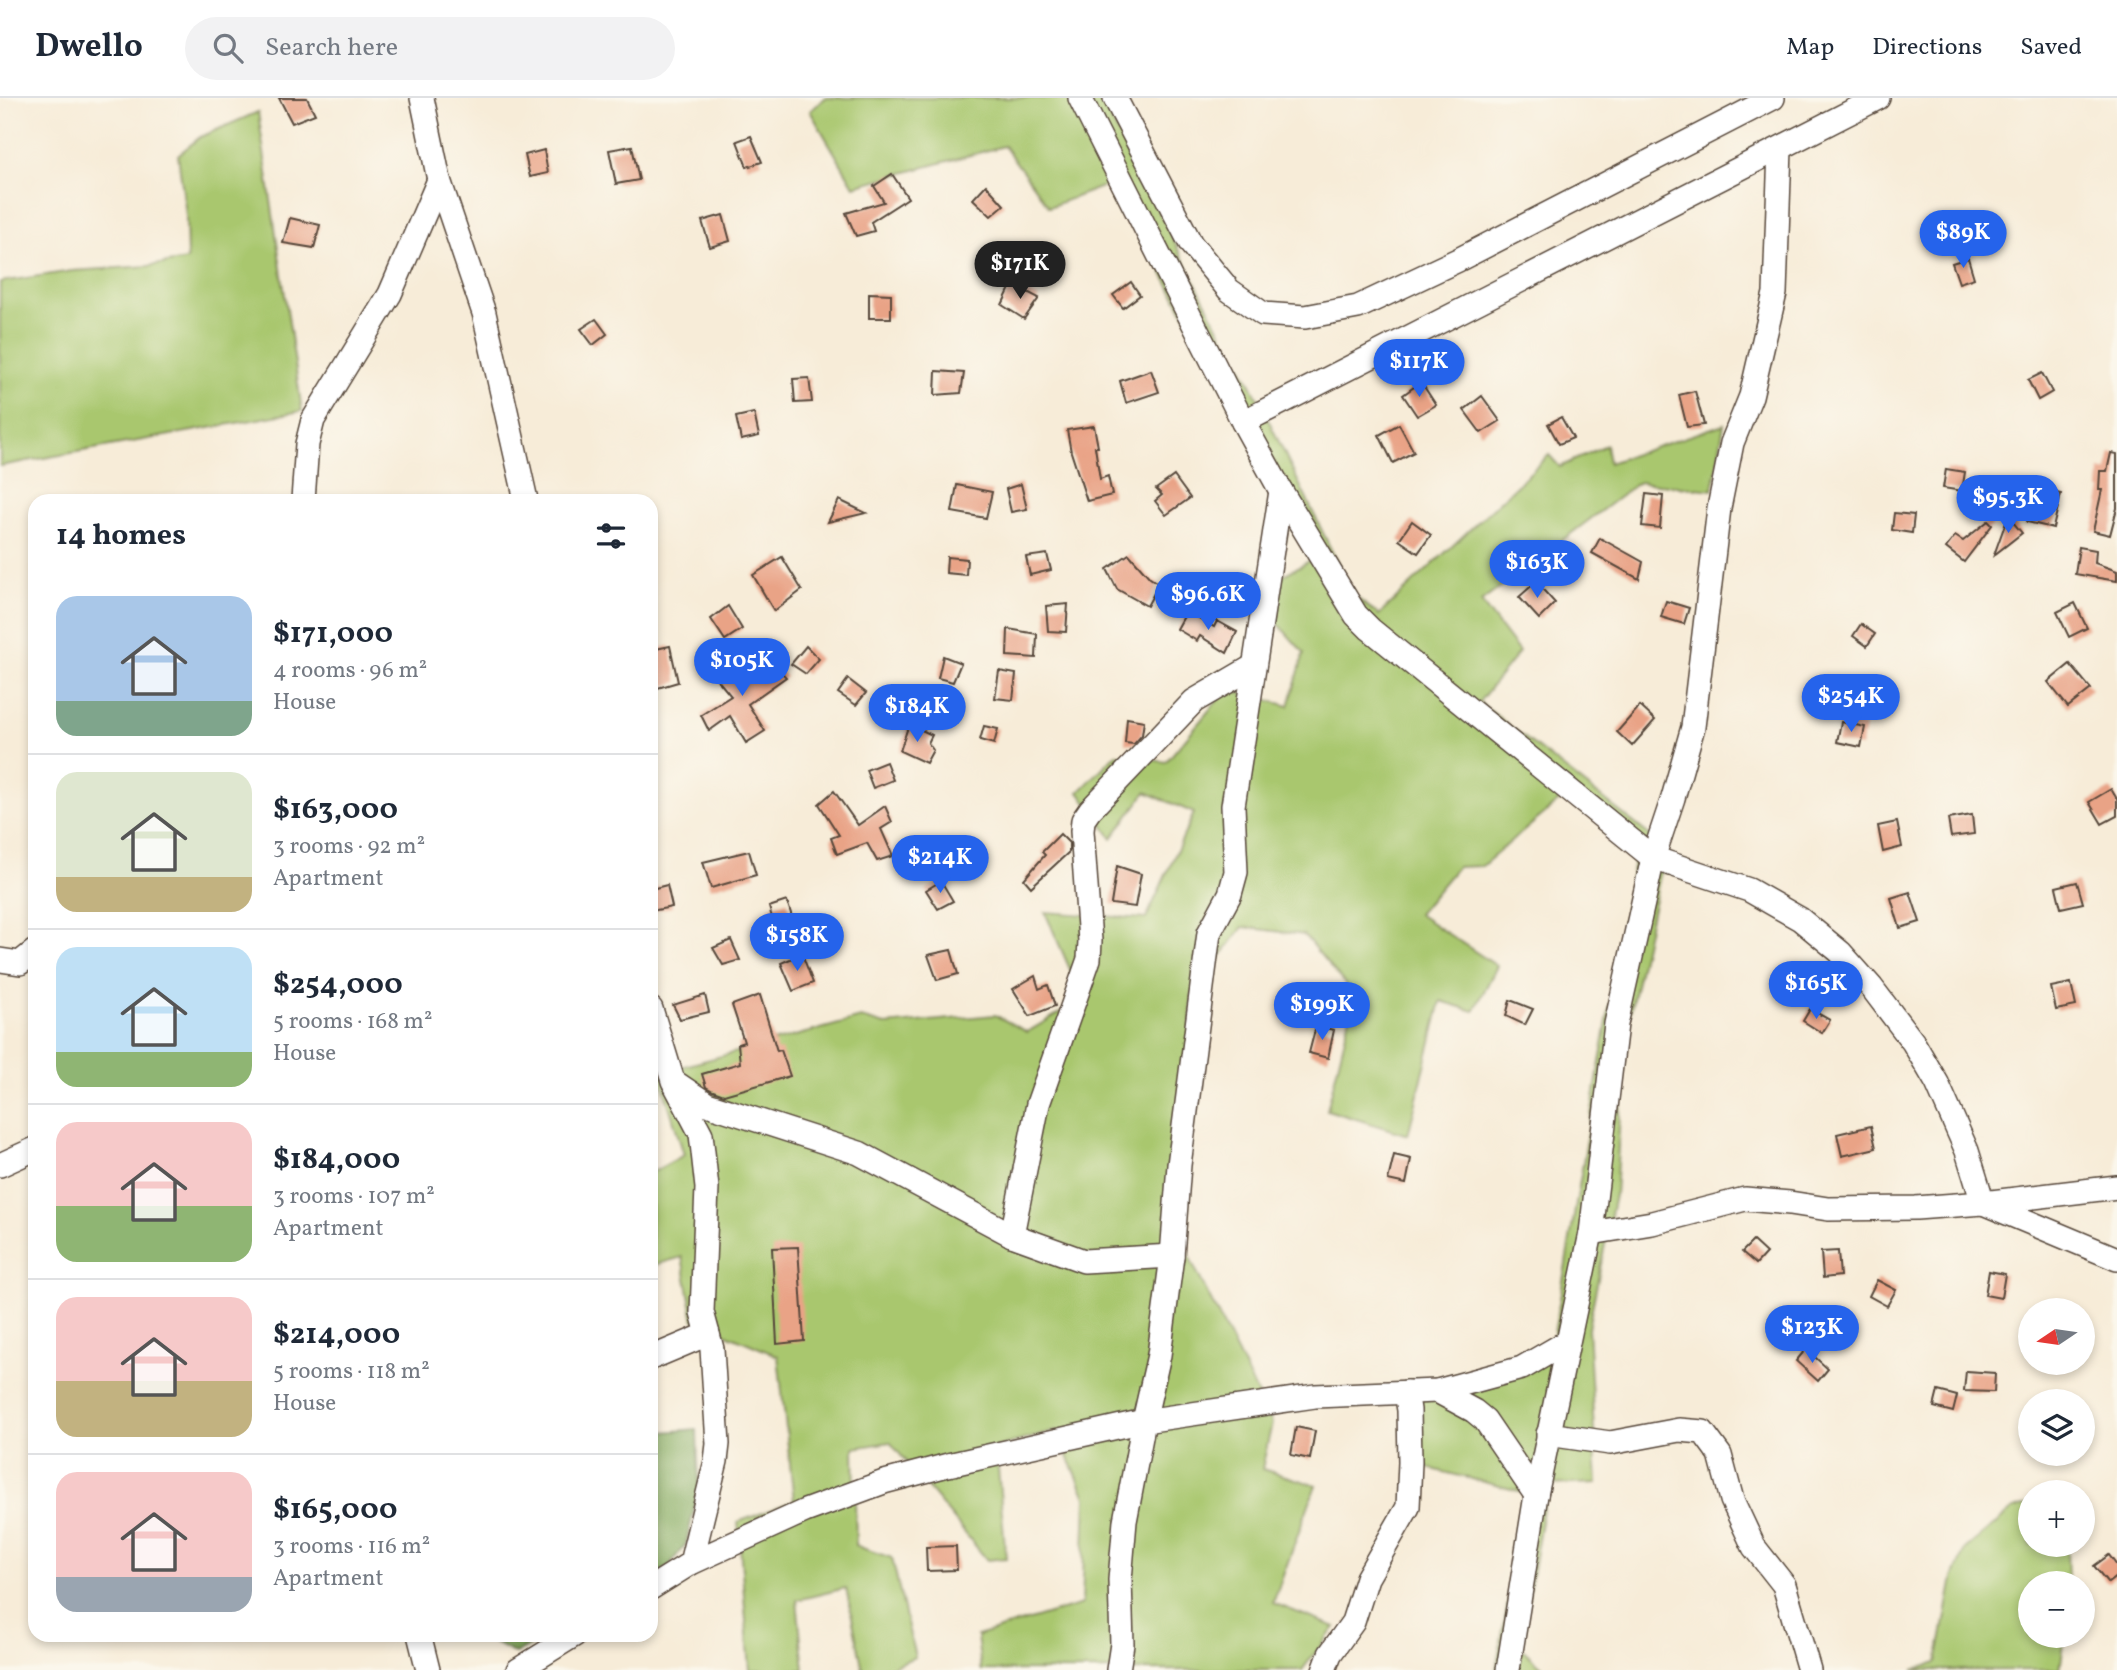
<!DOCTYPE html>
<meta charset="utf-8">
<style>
:root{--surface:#fff;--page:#f2f2f3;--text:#1f2937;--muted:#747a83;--line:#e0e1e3;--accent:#2563eb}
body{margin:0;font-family:Vollkorn,serif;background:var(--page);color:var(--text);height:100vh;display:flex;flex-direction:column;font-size:26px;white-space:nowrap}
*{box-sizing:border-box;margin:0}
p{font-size:23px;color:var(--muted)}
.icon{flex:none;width:38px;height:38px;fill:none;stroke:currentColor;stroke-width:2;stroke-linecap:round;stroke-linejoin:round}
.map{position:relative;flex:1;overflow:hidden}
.side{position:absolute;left:28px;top:396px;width:630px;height:1148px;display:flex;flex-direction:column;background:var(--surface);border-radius:21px;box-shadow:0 4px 10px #0003}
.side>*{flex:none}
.needle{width:46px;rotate:257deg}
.buttons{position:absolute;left:2018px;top:1200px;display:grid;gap:14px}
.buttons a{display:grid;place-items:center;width:77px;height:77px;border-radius:50%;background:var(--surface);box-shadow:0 4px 10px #0003;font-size:35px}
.price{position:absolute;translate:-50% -60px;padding:0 16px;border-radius:24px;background:var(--accent);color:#fff;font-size:23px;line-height:46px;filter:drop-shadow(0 2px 4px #0008)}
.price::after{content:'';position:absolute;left:50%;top:42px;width:21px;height:16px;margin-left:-10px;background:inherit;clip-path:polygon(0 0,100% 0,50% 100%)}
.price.current{background:#222;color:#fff}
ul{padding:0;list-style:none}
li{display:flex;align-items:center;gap:21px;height:175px;padding:0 28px}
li+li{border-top:2px solid var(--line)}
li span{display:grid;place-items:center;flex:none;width:196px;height:140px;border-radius:21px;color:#555}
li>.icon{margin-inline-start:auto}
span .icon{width:84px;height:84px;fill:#fffc;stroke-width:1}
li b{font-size:30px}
h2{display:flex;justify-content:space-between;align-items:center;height:84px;padding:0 28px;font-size:30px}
header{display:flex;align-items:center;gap:42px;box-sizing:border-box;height:98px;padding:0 35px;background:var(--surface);border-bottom:2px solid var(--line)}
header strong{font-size:33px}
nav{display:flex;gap:38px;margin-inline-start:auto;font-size:24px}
.search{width:490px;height:63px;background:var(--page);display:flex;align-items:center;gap:18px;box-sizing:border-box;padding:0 24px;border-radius:38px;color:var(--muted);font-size:26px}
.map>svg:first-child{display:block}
.green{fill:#a9c76e;stroke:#727846;stroke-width:2}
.forest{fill:#86ac61;stroke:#606b40;stroke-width:2}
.building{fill:#e9a386}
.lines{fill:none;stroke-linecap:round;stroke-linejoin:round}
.minor-casing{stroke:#57473a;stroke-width:26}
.minor{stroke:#fff;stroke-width:23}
</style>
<header>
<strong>Dwello</strong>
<div class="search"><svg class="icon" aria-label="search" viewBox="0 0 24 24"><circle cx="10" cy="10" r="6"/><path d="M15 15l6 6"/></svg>Search here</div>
<nav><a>Map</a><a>Directions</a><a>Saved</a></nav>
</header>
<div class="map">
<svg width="2117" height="1572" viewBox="0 0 2117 1572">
<rect width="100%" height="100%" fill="#fbf7ec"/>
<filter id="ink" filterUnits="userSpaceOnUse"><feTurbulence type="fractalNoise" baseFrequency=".0143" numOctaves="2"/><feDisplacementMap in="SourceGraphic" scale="14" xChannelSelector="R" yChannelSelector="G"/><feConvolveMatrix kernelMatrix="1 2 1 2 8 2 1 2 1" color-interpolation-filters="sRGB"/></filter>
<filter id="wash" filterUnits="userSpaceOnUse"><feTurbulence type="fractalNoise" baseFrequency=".00686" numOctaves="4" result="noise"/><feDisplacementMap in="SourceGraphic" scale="28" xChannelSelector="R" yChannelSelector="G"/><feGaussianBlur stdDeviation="1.57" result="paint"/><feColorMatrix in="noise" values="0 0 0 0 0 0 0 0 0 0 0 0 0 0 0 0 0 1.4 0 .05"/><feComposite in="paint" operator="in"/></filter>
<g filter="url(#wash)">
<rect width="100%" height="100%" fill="#f7ecd8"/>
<g class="green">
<polygon points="825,0 1100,0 1223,238 1250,284 1353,497 1379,517 1549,357 1560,369 1606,347 1609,365 1724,326 1713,392 1639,384 1481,504 1519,554 1479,604 1666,750 1625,938 1615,1097 1588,1230 1597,1385 1547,1387 1520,1549 1545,1572 1496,1572 1527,1395 1412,1366 1409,1282 1480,1277 1553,1242 1634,764 1601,724 1564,699 1482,768 1457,769 1418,816 1497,868 1474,913 1441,903 1408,1037 1327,1012 1355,898 1304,837 1243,829 1192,896 1178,1136 1272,1325 1262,1371 1316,1387 1273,1505 1335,1529 1302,1572 981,1572 977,1538 1082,1506 1086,1399 1057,1333 996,1349 1006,1460 987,1462 890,1344 854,1350 856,1448 892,1460 915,1559 883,1572 863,1572 846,1490 797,1502 804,1572 750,1572 738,1424 794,1403 778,1258 694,1222 682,1159 651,1168 651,1075 684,1057 659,975 861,920 885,927 995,917 1027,934 1083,901 1045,814 1146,821 1194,715 1146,694 1112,740 1079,694 1116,656 1166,664 1227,591 1289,608 1304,555 1250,495 1313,461 1115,84 1049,109 1004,48 854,88 810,13"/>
<polygon points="258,14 302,313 0,368 0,184 72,173 149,168 187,162 186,117 178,57 200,39"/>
<polygon points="2030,1405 2030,1447 2066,1447 2067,1450 2068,1486 2030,1486 2030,1538 2065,1538 2060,1572 1913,1572 1937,1565 1953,1480 1965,1451 2012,1412"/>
</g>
<g class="forest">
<polygon points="697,1331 699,1390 686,1446 667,1470 651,1479 651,1335"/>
<polygon points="490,1537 490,1536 550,1537 515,1556 491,1543"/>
</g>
<g id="blocks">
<g class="building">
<polygon points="279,0 307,0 315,16 292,25"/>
<polygon points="751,38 762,64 747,69 737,43"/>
<polygon points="632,48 639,82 616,86 609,52"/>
<polygon points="544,52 548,75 530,79 525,57"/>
<polygon points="892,76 908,100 871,124 874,133 856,138 846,115 884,104 874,88"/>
<polygon points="986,87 1004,107 991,118 973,101"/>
<polygon points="723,117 730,143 710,149 702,123"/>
<polygon points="290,120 320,127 314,150 283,145"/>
<polygon points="1968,160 1974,180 1959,185 1952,165"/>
<polygon points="1131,184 1140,197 1123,210 1113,197"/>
<polygon points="1012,186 1039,200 1024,221 1002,207"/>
<polygon points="869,195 891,196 891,220 869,220"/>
<polygon points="596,221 607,236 593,247 581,231"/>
<polygon points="1151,272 1159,294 1126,305 1120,283"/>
<polygon points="936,273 964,275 961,295 935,297"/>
<polygon points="2042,275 2052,294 2038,302 2028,282"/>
<polygon points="809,280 812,304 795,305 793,281"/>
<polygon points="1421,284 1436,307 1417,318 1403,297"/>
<polygon points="1695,293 1704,327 1687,329 1679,297"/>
<polygon points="1482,298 1500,323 1481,335 1464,312"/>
<polygon points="754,315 759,338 741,342 736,319"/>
<polygon points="1561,319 1573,340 1559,346 1548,326"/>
<polygon points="1399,326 1414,354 1393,365 1379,337"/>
<polygon points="1094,328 1098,349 1095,349 1100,381 1108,378 1112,397 1087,403 1071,354 1067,332"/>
<polygon points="2111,355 2117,356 2117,410 2110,437 2093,433 2102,392 2099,392 2100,373 2107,373"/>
<polygon points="1946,371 1965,374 1962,393 1943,390"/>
<polygon points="1174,378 1190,400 1166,417 1155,403 1162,397 1156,391"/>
<polygon points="1021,386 1027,411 1011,414 1006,391"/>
<polygon points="957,387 992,394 986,420 952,414"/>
<polygon points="2035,390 2061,396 2053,430 2027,424"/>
<polygon points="1646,396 1663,398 1660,430 1642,428"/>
<polygon points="839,402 866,415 828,424"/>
<polygon points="1894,415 1914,417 1912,435 1892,432"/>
<polygon points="2008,418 2022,435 1994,457"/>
<polygon points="1412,423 1431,437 1418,455 1399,442"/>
<polygon points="1988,423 1992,427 1964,464 1946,450 1955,438 1963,443"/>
<polygon points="1600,440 1643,464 1639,481 1592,455"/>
<polygon points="2079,449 2096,452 2095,465 2117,473 2117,483 2075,476"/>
<polygon points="1047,456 1051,472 1030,477 1026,459"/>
<polygon points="1129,456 1150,480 1159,486 1147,508 1117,491 1107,471"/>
<polygon points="782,459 802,492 774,513 753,477"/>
<polygon points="947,459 967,461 966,477 946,475"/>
<polygon points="1536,484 1555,505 1539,521 1519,499"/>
<polygon points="1666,503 1689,510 1684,526 1661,519"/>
<polygon points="2075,505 2087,530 2069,539 2057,514"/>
<polygon points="1068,506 1066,534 1048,533 1046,508"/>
<polygon points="728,508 742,531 725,542 711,521"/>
<polygon points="1187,513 1214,529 1217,523 1237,534 1227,555 1200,538 1197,543 1177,531"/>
<polygon points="1861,526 1875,536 1867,548 1853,538"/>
<polygon points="1008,531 1037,536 1036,560 1007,558"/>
<polygon points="670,548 678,584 651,592 651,552"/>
<polygon points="806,548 819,561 806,576 791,566"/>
<polygon points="943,558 961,565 953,584 938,580"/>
<polygon points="727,562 744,584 770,562 786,579 748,606 765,633 746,645 730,618 709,633 701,617 731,598 712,575"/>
<polygon points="2070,566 2091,591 2068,609 2048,584"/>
<polygon points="999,573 1016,576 1013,602 995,600"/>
<polygon points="848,581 866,595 856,607 838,595"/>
<polygon points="1640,608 1655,622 1632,648 1617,634"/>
<polygon points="1127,620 1144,623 1142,637 1134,646 1125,645"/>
<polygon points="1841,624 1865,629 1861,649 1837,644"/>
<polygon points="909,626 932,637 928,645 933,652 926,665 900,653"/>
<polygon points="984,628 998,631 994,646 980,642"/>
<polygon points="886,664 893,682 873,690 866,672"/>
<polygon points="2111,691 2117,701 2117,718 2102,726 2089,704"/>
<polygon points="834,693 858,727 885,708 892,724 881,731 893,758 877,763 867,745 837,756 831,740 839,737 819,706"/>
<polygon points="1972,717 1974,736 1951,739 1948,721"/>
<polygon points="1897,724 1902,749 1883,754 1878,728"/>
<polygon points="1060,736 1069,745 1069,754 1031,789 1024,781 1045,757 1042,754"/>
<polygon points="749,753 756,777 711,790 703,764"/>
<polygon points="1117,768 1141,776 1135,809 1111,806"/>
<polygon points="941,783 953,803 938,811 926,792"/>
<polygon points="2077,784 2083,805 2061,810 2056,789"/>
<polygon points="667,787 672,809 651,813 651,791"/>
<polygon points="1910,794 1920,824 1900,830 1891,800"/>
<polygon points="787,803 793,822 793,828 776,834 769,809"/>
<polygon points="731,842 740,862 723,867 713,850"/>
<polygon points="951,852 958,876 937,882 928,857"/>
<polygon points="802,856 813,885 793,893 781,865"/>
<polygon points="1035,878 1039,891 1048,887 1055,908 1030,918 1013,891"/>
<polygon points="2071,885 2076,908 2056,912 2051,889"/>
<polygon points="705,897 709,914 680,921 673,907"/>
<polygon points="760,897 777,953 781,952 790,978 724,997 713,993 706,989 702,976 740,965 738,946 744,944 732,907"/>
<polygon points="1510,902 1533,911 1525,927 1506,918"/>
<polygon points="1810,911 1830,922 1822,935 1803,923"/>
<polygon points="1316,928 1334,932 1328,960 1309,955"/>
<polygon points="1871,1028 1876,1050 1842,1058 1837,1036"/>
<polygon points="1394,1057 1411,1061 1406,1086 1388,1082"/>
<polygon points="1753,1143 1766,1155 1756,1166 1742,1154"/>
<polygon points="798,1149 804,1243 777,1246 772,1150"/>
<polygon points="1838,1153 1840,1178 1823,1180 1821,1154"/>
<polygon points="1989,1173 2005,1176 2001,1200 1985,1197"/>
<polygon points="1877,1182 1896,1192 1887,1208 1869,1198"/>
<polygon points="1806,1251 1828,1271 1818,1283 1796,1263"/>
<polygon points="1966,1273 1995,1275 1994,1294 1964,1293"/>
<polygon points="1938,1293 1957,1298 1953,1314 1934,1309"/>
<polygon points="1296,1329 1315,1333 1310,1361 1291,1357"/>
<polygon points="956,1448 957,1472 927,1473 926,1449"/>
<polygon points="2109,1457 2117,1468 2117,1478 2108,1485 2094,1468"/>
</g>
</g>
</g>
<g filter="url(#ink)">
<use href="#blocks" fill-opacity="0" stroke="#57473a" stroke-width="2"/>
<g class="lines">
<g class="minor-casing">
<g id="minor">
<polyline points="422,0 439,82 484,215 526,402"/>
<polyline points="1080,0 1243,324 1281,393 1356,517 1370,531 1653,760 1749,792 1800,821 1840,854 1872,890 1913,944 1937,985 1967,1053 1983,1105 2117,1161"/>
<polyline points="1115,0 1191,146 1229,192 1263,216 1305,219 1358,209 1458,162 1773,0"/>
<polyline points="1243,324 1878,0"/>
<polyline points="303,402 307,346 313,322 390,196 439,82"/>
<polyline points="0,862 20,865 35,853"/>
<polyline points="651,911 673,983 701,1036 707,1090 702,1214 712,1251 718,1346 716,1363 691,1465"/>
<polyline points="676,985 707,1006 859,1055 1012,1137 1084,1163 1172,1158"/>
<polyline points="0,1067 35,1051"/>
<polyline points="1591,1135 1652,1125 1745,1101 1790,1105 1828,1111 1916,1110 1983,1105 2117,1089"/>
<polyline points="1012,1137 1038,1006 1089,861 1090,843 1082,733 1083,722 1090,712 1194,603 1254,568"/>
<polyline points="651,1260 708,1236"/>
<polyline points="1437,1293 1474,1313 1485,1322 1536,1397"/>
<polyline points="1548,1336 1610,1345 1679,1332 1703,1334 1720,1357 1732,1402 1754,1449 1784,1487 1809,1572"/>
<polyline points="651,1490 691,1465 805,1413 884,1384 948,1367 1144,1323 1315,1298 1437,1293 1522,1270 1567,1244"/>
<polyline points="419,1536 428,1572"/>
<polyline points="518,1572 576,1536"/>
<polyline points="1118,1572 1122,1546 1120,1482 1125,1423 1144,1323 1159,1257 1172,1158 1179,1067 1209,835 1230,796 1236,774 1233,708 1281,393"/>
<polyline points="1324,1572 1330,1556 1353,1524 1367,1480 1408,1409 1410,1364 1409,1312 1406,1294"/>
<polyline points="1508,1572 1536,1397 1591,1135 1616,926 1653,760 1673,700 1693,629 1719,410 1732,345 1751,298 1775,195 1780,51"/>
</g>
</g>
<use href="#minor" class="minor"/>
</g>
</g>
</svg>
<div class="buttons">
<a><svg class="needle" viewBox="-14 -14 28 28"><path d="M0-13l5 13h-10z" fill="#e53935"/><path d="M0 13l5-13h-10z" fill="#747a83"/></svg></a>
<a><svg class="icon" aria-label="layers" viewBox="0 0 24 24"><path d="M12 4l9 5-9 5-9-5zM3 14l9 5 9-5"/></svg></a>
<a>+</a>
<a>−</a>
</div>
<b class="price" style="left:1963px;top:172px">$89K</b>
<b class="price current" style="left:1020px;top:203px">$171K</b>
<b class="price" style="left:1419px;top:301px">$117K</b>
<b class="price" style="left:2008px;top:437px">$95.3K</b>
<b class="price" style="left:1537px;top:502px">$163K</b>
<b class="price" style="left:1208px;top:534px">$96.6K</b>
<b class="price" style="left:742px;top:600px">$105K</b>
<b class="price" style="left:1851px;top:636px">$254K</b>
<b class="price" style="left:917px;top:646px">$184K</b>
<b class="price" style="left:940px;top:797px">$214K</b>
<b class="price" style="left:797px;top:875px">$158K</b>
<b class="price" style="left:1816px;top:923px">$165K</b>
<b class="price" style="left:1322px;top:944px">$199K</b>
<b class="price" style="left:1812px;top:1267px">$123K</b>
<section class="side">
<h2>14 homes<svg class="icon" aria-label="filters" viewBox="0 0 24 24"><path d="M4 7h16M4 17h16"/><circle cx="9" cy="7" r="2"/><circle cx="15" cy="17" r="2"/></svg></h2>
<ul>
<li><span style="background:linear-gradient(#a9c7e8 75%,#7fa58c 0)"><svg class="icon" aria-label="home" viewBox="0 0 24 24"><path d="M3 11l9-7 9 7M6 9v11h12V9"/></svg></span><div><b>$171,000</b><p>4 rooms · 96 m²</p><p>House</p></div></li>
<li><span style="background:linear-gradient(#dfe7d0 75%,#c2b280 0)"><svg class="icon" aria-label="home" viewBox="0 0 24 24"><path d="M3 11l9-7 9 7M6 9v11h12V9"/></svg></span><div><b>$163,000</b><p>3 rooms · 92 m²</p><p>Apartment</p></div></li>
<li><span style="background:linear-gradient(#bfe0f5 75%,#8fb573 0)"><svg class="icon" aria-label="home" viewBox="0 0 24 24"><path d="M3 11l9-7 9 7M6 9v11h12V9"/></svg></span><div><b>$254,000</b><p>5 rooms · 168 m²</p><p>House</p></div></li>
<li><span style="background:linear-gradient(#f6c9c9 60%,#8fb573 0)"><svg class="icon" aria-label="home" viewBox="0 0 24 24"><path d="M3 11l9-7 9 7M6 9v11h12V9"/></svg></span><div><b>$184,000</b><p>3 rooms · 107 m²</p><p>Apartment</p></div></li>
<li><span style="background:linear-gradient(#f6c9c9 60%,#c2b280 0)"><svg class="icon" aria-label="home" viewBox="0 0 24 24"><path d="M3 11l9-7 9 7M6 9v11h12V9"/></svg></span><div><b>$214,000</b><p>5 rooms · 118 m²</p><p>House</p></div></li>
<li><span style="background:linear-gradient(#f6c9c9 75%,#9aa5b1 0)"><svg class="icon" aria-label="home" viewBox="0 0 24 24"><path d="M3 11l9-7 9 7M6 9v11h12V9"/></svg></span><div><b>$165,000</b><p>3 rooms · 116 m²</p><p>Apartment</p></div></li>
</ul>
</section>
</div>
